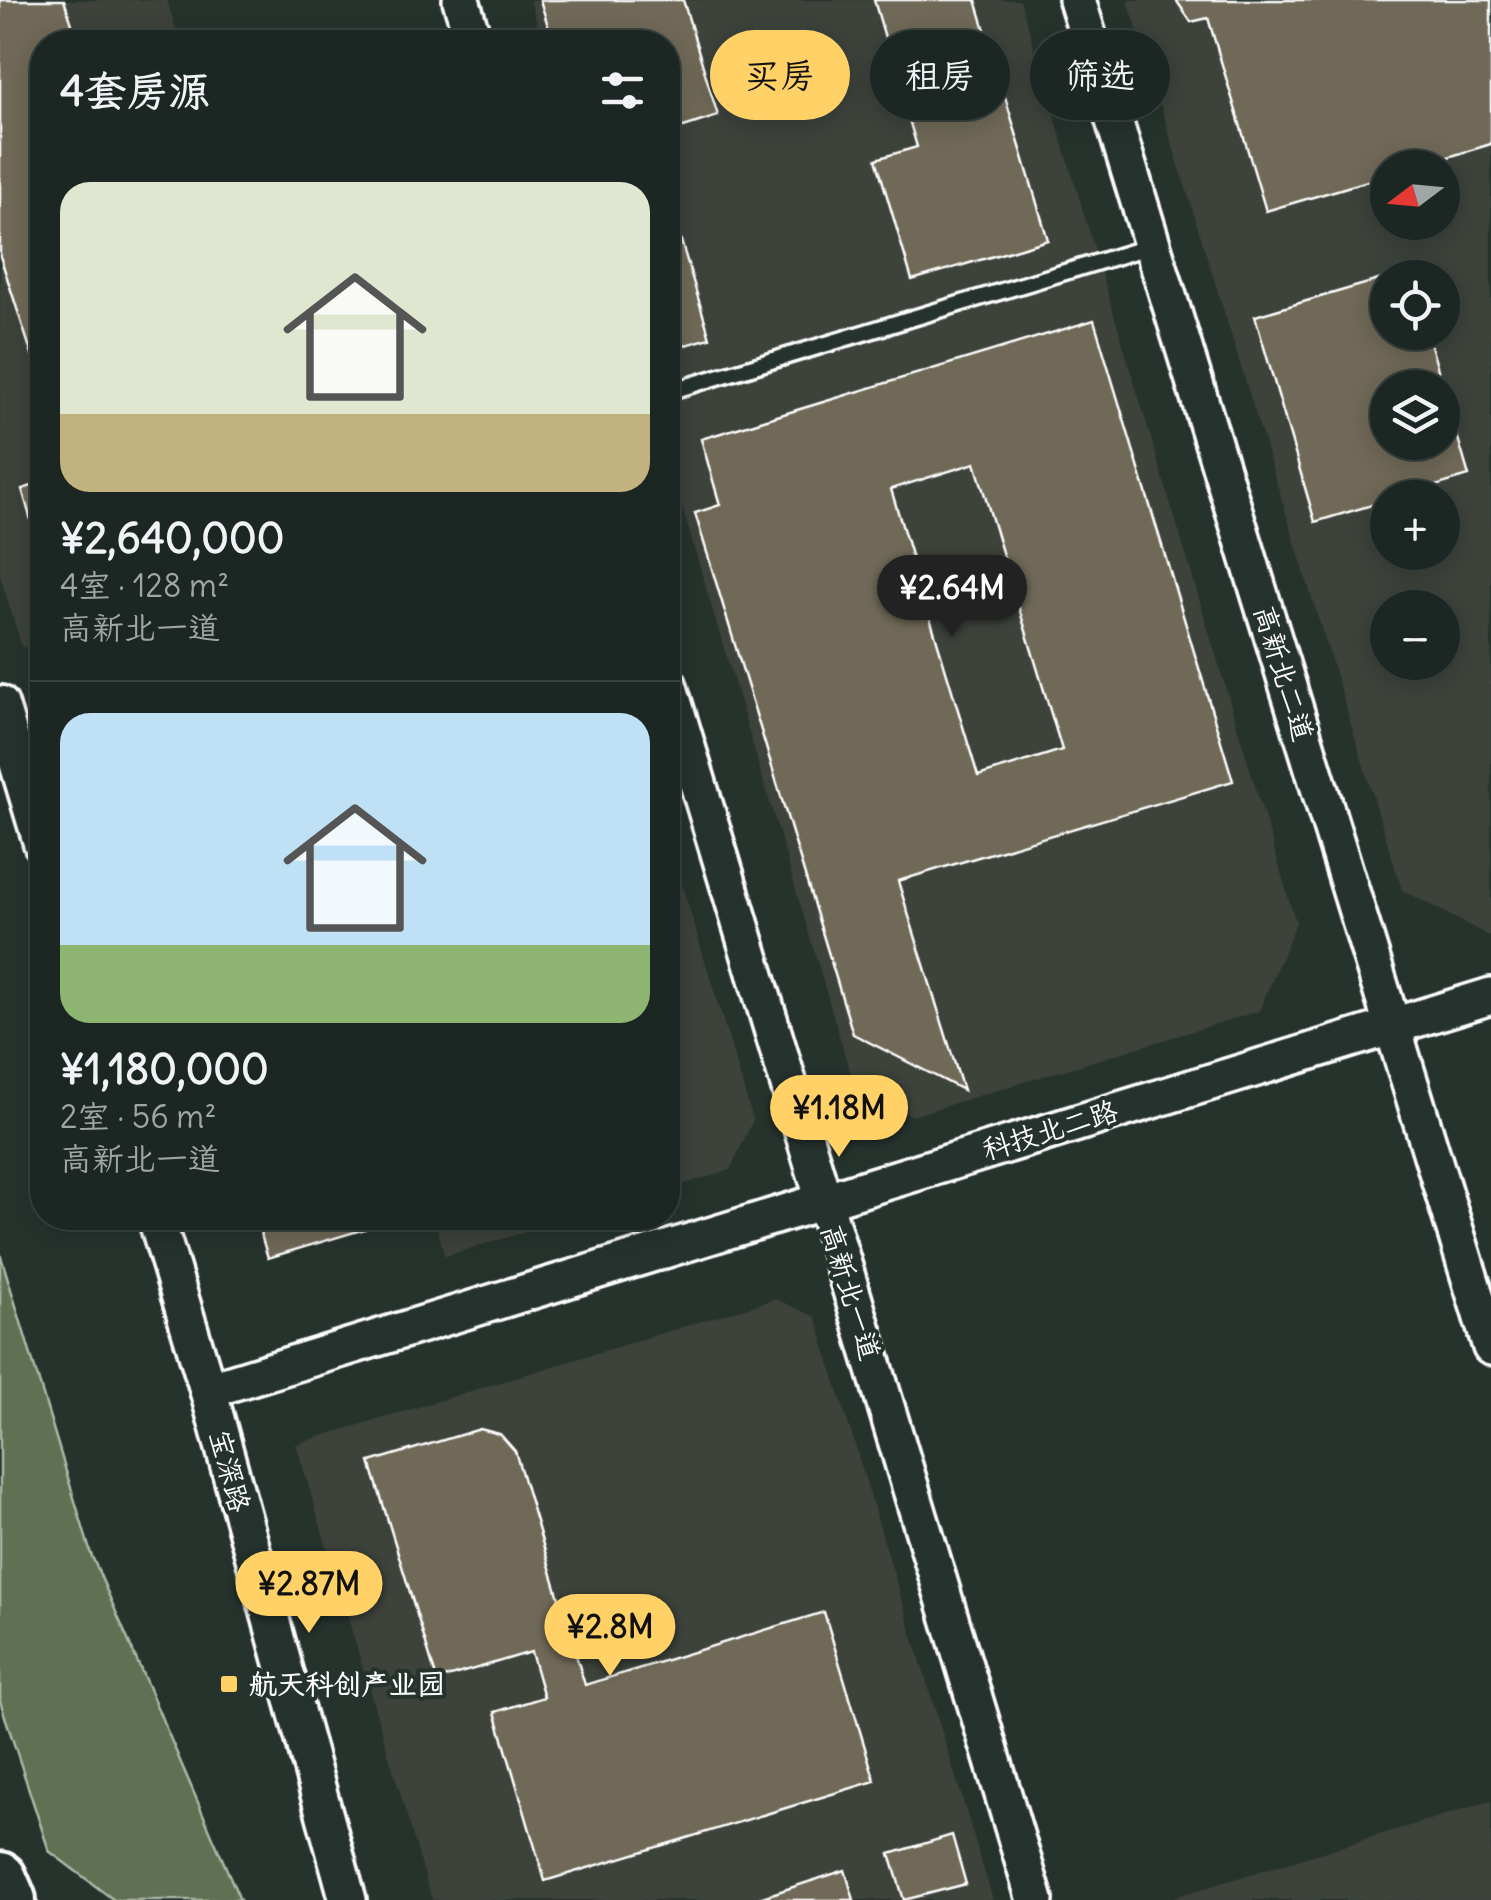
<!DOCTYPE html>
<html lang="zh">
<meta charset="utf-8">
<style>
:root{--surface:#1c2622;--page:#29322f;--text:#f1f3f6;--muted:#a0a5a5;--line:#3a4340;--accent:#ffd166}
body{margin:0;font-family:Delius,"LXGW WenKai TC",sans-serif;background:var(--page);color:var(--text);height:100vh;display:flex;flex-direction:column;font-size:38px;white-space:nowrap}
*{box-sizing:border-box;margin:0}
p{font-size:32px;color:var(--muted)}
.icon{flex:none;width:55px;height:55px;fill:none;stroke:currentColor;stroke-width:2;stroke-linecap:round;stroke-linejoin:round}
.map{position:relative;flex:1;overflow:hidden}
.side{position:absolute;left:30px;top:30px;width:650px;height:1200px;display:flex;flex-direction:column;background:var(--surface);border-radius:40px;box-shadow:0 5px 25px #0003,0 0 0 2px var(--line)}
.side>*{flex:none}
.guide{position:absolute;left:710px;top:30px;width:630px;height:90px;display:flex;gap:20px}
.needle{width:65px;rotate:254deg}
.tools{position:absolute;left:1370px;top:150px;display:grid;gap:20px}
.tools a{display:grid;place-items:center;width:90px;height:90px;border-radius:50%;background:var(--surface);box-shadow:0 5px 25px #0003,0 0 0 2px var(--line);font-size:50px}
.price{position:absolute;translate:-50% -85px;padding:0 22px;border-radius:35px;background:var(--accent);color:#111;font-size:32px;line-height:65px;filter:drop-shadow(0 2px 5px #0008)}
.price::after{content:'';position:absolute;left:50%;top:60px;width:30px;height:22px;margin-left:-15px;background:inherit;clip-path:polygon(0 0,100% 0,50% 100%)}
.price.selected{background:#222;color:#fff}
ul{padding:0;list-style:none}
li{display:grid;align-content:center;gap:20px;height:530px;padding:0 30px}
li+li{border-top:2px solid var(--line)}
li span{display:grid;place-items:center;height:310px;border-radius:30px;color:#555}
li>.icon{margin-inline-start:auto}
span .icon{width:180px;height:180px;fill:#fffc;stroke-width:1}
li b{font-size:42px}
h2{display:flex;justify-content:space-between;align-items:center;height:120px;padding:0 30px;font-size:42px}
.pill{padding:0 35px;border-radius:45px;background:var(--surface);box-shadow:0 5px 25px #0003,0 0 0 2px var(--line);font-size:35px;line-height:90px}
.pill.selected{background:var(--accent);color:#111}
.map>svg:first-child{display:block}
.built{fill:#3c433a;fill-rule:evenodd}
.green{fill:#5e7052;stroke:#aeb8a8;stroke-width:2.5}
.building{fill:#706958;stroke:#fff;stroke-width:2.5;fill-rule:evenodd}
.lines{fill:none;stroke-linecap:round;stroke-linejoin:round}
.service-casing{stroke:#fff;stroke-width:21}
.tertiary-casing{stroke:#fff;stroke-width:42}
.motorway-casing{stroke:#fff;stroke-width:60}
.service{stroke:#26332d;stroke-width:14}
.tertiary{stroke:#26332d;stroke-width:35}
.motorway{stroke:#26332d;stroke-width:52}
.poi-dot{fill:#ffd166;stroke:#26332d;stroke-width:4}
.labels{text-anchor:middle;stroke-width:8;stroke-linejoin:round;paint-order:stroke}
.street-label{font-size:28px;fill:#fff;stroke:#26332d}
.poi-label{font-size:28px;font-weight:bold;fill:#fff;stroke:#26332d;text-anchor:start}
</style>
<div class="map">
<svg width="1491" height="1900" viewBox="0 0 1491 1900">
<rect width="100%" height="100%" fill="#26332d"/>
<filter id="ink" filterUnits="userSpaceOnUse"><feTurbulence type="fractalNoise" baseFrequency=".01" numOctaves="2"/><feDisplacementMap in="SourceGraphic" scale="20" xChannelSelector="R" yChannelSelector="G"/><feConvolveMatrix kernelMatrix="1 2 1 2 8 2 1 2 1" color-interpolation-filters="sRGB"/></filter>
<g filter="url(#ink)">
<g class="built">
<polygon points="0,0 167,0 180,42 42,42 42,641 22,648 0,576"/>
<polygon points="530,0 1020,0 1296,923 1259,1011 912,1116 853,1082 668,460 668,42 543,42"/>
<path d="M1128,0H1491V937L1402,890ZM1388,168H1442V222H1388ZM1388,278H1442V332H1388ZM1388,388H1442V442H1388ZM1388,498H1442V552H1388ZM1388,608H1442V662H1388Z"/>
<polygon points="668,838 753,1120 730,1170 668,1189"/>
<polygon points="434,1218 573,1218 445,1256"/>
<polygon points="775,1299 816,1317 993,1900 432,1900 296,1444"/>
<polygon points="1491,1801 1491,1900 1165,1900"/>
</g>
<polygon class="green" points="0,1253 91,1554 240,1900 114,1900 49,1851 0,1701"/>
<g class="building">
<polygon points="0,0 64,0 78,42 42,42 42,352 32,355 0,256"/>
<polygon points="540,0 683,0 718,116 668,132 668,42 553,42"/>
<polygon points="874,0 976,0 1048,240 912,280 876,159 917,147"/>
<polygon points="1176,0 1491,0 1491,144 1412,168 1388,168 1388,175 1266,211 1208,18 1191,22"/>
<polygon points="668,197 710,338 668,350"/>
<path d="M1409,271L1411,278H1388V332H1427L1469,476L1315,522L1255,316ZM1388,388H1442V442H1388Z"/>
<path d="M1094,320L1233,781L898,881L963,1090L853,1034L695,513L720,505L701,439ZM975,463L1062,750L978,776L891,489Z"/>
<polygon points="42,483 42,558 22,489"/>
<polygon points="256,1218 362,1218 365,1229 268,1258"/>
<polygon points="480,1429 500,1434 515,1451 585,1685 824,1612 875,1781 545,1881 495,1712 544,1697 531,1652 437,1680 370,1462"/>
<polygon points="952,1835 966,1884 904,1900 890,1854"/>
<polygon points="845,1870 854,1900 753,1900"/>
</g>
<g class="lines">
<g class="service-casing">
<polyline id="service" points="668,392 1151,246"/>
</g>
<g class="tertiary-casing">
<g id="tertiary">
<polyline points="461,0 474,42"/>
<polyline points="1077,0 1491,1347"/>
<polyline points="668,684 1035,1900"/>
<polyline points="0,704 42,844"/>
<polyline points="156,1218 208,1390 348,1900"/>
<polyline points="208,1390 1491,996"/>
</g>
</g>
<g class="motorway-casing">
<polyline id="motorway" points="0,1879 9,1900"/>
</g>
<use href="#service" class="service"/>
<use href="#tertiary" class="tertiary"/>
<use href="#motorway" class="motorway"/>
</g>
</g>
<rect class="poi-dot" x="219" y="1674" width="20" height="20" rx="5"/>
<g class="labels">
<g class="street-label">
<text transform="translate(1284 673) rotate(73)" y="10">高新北二道</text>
<text transform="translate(1050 1130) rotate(-17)" y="10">科技北二路</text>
<text transform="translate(851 1292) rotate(73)" y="10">高新北一道</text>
<text transform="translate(230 1471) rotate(75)" y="10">宝深路</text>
</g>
<g class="poi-label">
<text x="249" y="1694">航天科创产业园</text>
</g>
</g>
</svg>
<div class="tools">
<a><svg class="needle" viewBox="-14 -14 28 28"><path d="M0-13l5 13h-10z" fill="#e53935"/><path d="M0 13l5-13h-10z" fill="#a0a5a5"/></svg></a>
<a><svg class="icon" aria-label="locate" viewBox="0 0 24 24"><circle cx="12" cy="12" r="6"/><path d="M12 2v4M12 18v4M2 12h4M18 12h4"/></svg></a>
<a><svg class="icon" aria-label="layers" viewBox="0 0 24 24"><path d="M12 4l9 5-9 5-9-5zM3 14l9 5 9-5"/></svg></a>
<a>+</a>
<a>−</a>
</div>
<b class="price selected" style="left:952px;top:640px">¥2.64M</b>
<b class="price" style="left:839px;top:1160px">¥1.18M</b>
<b class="price" style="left:309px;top:1636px">¥2.87M</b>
<b class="price" style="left:610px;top:1679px">¥2.8M</b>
<div class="guide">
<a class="pill selected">买房</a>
<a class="pill">租房</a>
<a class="pill">筛选</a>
</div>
<section class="side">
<h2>4套房源<svg class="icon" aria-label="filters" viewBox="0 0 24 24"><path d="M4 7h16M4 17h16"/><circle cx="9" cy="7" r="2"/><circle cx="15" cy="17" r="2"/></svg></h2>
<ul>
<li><span style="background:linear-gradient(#dfe7d0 75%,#c2b280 0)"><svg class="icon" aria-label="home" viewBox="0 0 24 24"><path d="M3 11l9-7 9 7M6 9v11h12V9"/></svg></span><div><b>¥2,640,000</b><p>4室 · 128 m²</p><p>高新北一道</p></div></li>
<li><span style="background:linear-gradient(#bfe0f5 75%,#8fb573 0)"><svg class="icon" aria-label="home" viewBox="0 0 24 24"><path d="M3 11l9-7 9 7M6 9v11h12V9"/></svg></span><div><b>¥1,180,000</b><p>2室 · 56 m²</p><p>高新北一道</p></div></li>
</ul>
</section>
</div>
